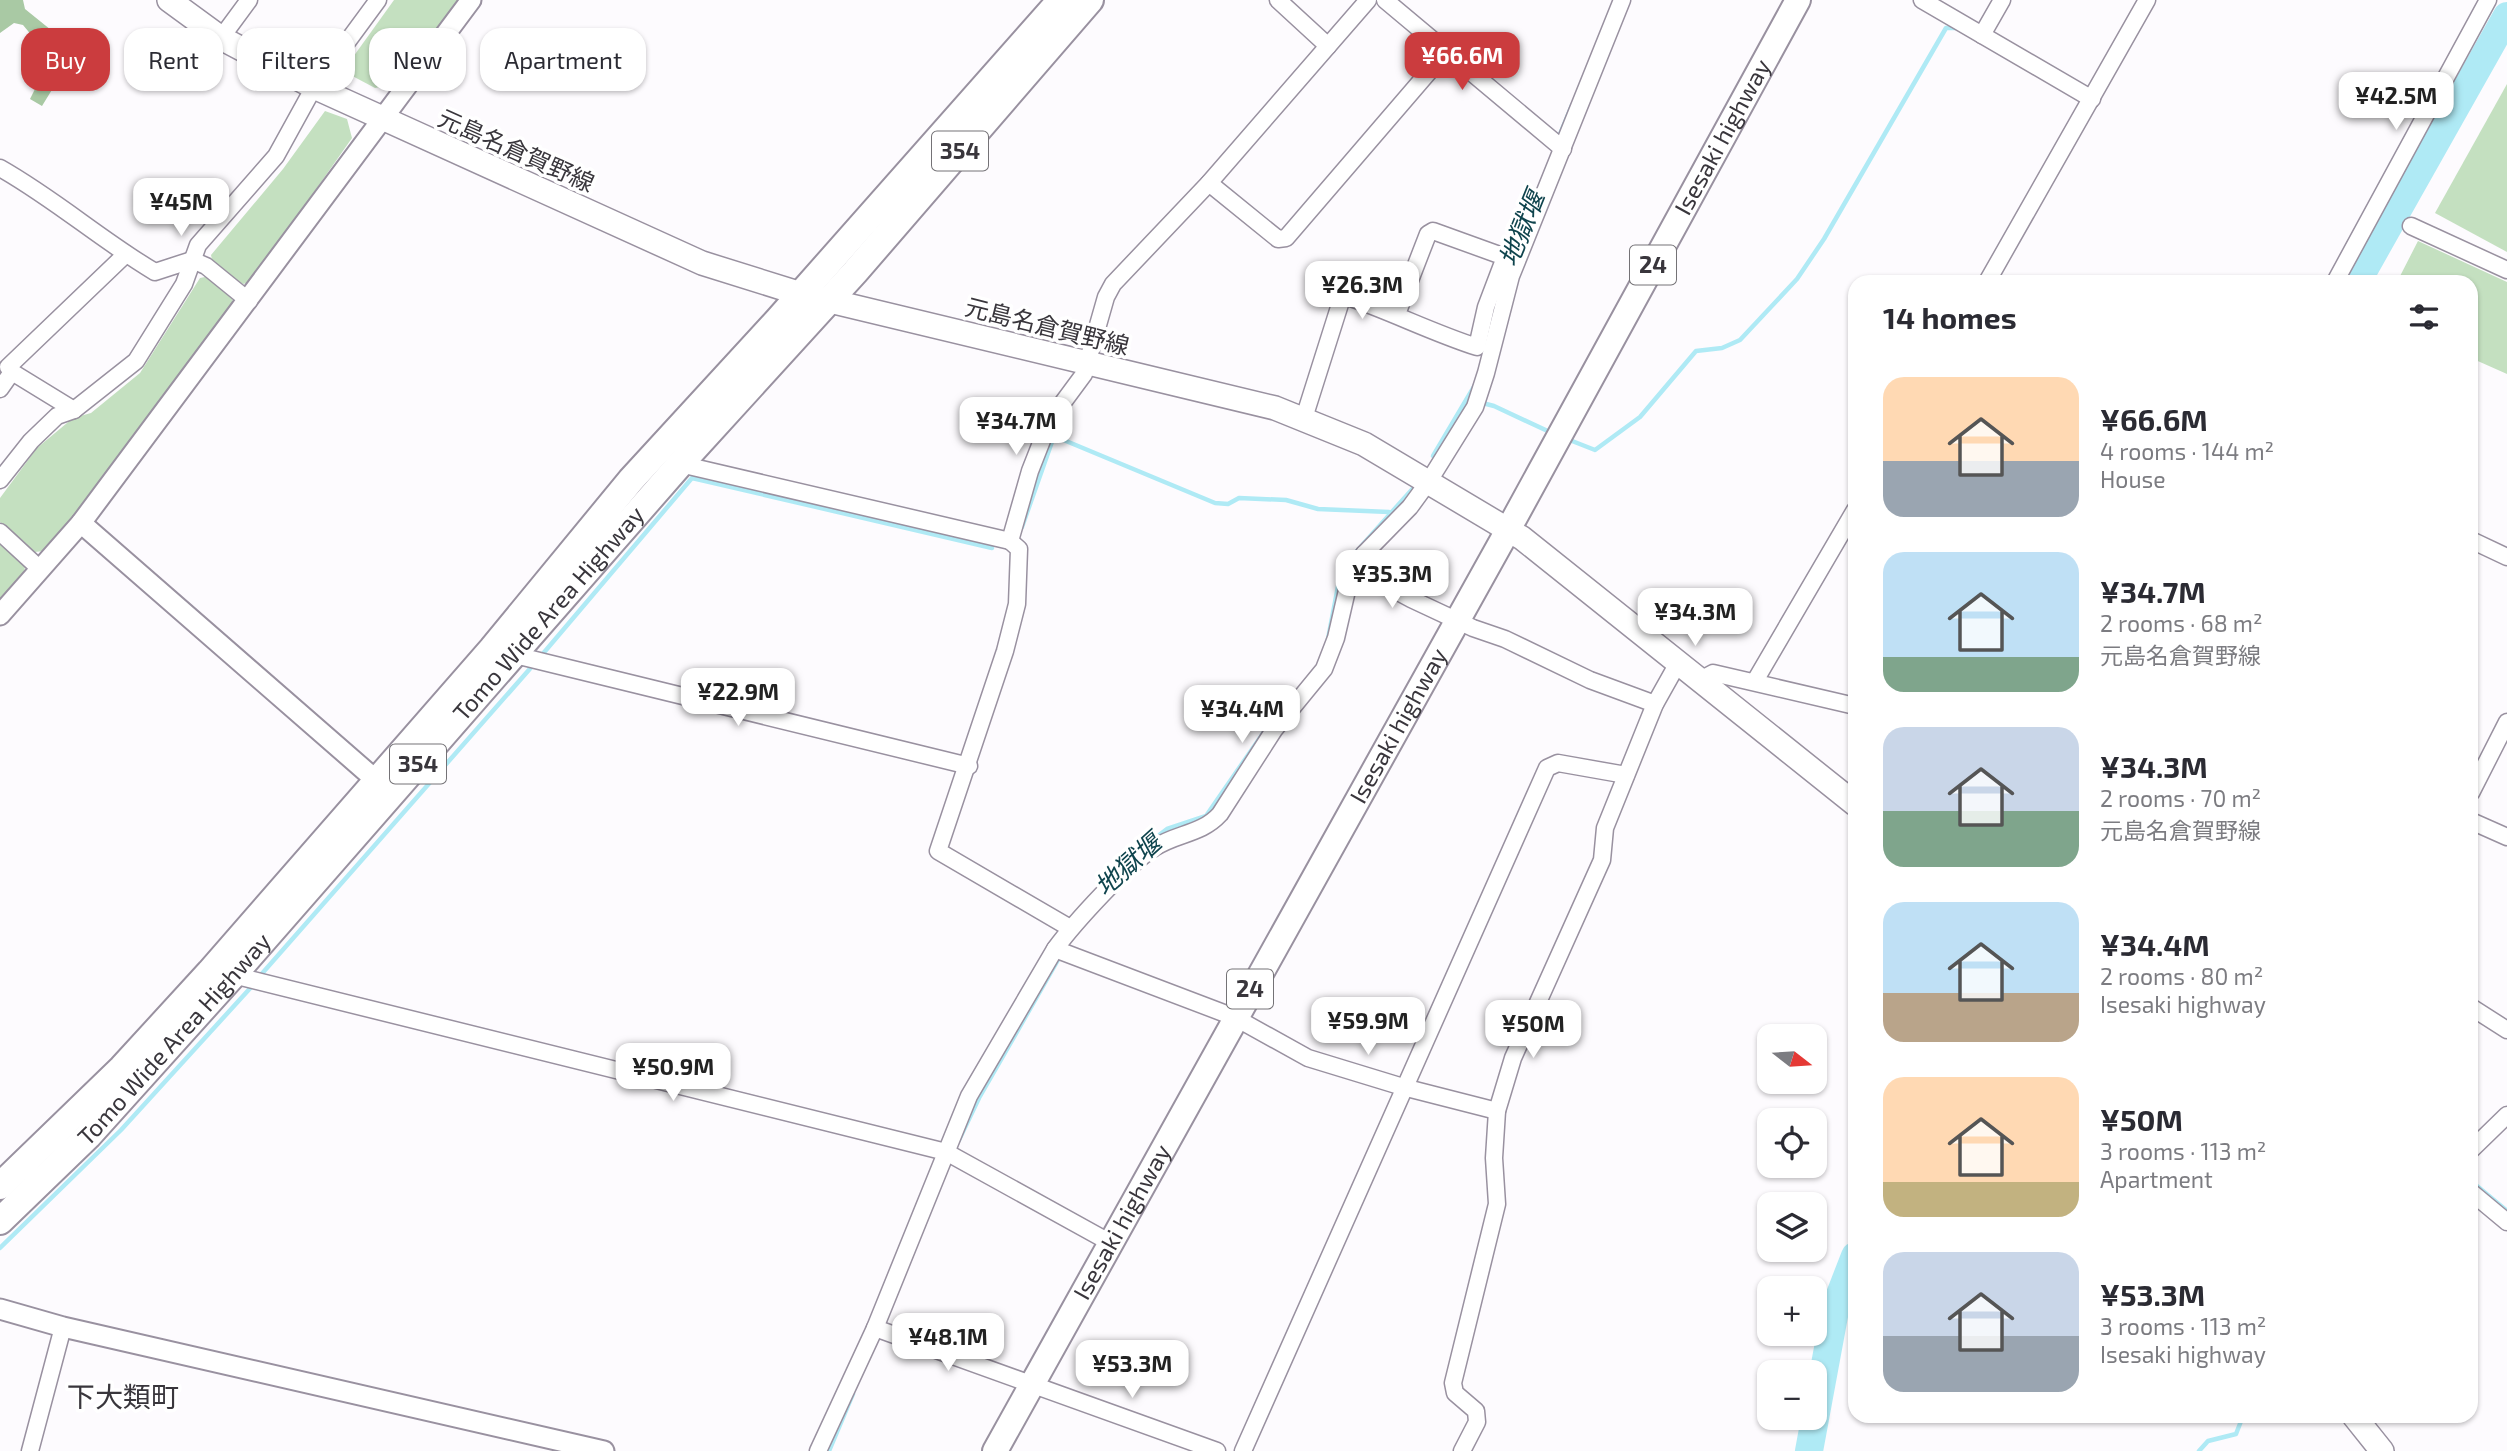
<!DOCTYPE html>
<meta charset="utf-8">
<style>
:root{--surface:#fff;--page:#f7f7f7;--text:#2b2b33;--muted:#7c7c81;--accent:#cb3c3e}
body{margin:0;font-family:"Exo 2","Noto Sans JP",sans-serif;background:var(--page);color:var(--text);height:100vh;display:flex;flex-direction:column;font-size:26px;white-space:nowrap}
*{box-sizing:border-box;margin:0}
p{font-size:23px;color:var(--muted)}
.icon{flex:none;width:38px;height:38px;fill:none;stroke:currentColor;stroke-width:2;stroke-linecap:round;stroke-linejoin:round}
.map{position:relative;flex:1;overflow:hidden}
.side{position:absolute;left:1848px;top:275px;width:630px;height:1148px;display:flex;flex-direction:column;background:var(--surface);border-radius:21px;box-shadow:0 2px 5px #0004}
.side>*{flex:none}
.guide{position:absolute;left:21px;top:28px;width:665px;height:63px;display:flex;gap:14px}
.needle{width:46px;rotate:107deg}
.buttons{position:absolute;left:1757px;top:1024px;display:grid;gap:14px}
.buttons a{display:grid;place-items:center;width:70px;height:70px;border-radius:14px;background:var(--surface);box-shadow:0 2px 5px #0004;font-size:35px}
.price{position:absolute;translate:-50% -60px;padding:0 16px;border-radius:14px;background:#fff;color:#222;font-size:23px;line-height:46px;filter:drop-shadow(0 2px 4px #0008)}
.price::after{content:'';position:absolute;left:50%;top:42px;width:21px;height:16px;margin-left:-10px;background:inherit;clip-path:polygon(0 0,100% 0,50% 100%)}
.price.selected{background:var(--accent);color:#fff}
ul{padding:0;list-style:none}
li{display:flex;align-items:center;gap:21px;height:175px;padding:0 35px}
li span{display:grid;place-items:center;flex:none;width:196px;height:140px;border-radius:21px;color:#555}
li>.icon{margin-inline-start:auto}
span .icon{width:84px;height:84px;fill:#fffc;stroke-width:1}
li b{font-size:30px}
h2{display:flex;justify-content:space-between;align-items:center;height:84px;padding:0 35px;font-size:30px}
.tag{padding:0 24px;border-radius:21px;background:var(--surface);box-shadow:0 2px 5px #0004;font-size:24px;line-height:63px}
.tag.selected{background:var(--accent);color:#fff}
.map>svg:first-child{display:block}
.green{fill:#c4e0c0}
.forest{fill:#a9c9a4}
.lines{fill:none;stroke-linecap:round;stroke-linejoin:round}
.stream{stroke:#afeaf5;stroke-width:4.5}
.river{stroke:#afeaf5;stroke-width:28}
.minor-casing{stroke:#9991a0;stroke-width:19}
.tertiary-casing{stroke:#9991a0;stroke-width:23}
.secondary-casing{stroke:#9991a0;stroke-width:26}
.primary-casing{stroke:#9991a0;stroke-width:28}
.trunk-casing{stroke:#9991a0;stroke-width:30}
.minor{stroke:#fff;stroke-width:16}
.tertiary{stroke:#fff;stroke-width:19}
.secondary{stroke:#fff;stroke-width:23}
.primary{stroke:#fff;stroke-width:24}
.trunk{stroke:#fff;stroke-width:26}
.labels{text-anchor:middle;stroke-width:7;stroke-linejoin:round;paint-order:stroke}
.shield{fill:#fff;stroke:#747276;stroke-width:2}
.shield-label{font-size:23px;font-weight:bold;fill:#39363c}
.street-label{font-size:24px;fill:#39363c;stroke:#fff}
.water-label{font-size:26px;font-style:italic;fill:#0f444d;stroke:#fff}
.quarter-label{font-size:28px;fill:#39363c;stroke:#fff}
</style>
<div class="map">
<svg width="2507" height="1451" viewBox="0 0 2507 1451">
<rect width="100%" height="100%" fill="#fdfbfe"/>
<g class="green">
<polygon points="394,0 462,0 395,84 375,88 343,71"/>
<polygon points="2507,84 2507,252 2435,213"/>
<polygon points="325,111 347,119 352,138 251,282 243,284 213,265 211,255 283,169"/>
<polygon points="2418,241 2507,282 2507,374 2471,358 2471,282 2397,282"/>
<polygon points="205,277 232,295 233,307 80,512 44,551 35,552 0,522 0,498 37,448 73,418 91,413 140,373 200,278"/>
<polygon points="0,544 25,565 24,576 0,602"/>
</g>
<polygon class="forest" points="0,0 23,0 25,9 51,30 42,53 61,75 42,106 30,99 38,83 29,66 33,37 23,25 14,23 0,33"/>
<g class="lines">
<g class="stream">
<polyline points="1558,139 1572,105"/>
<polyline points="1467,399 1494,406 1552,433"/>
<polyline points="1567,439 1595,450 1640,417 1696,351 1722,348 1740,340 1797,279 1824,239 1946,28 1955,28"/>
<polyline points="1433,456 1475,385"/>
<polyline points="1022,527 1054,436 1215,503 1228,504 1239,498 1286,500 1318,509 1389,512"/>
<polyline points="1328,639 1340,576 1348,561 1416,485"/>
<polyline points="541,656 692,478 992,548"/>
<polyline points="1150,842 1167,829 1206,816 1266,729"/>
<polyline points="259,977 535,663"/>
<polyline points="959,1140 979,1098 1058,960"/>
<polyline points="2471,1181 2507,1211"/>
<polyline points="0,1248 121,1130 254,984"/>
<polyline points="829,1451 853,1394"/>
<polyline points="2199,1451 2208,1441 2236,1434 2243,1416"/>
</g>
<g class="river">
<polyline points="2357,282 2507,16"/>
<polyline points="1809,1451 1836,1305 1855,1256"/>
</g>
<g class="minor-casing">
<g id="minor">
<polyline points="1278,0 1328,46"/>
<polyline points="1385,0 1563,149"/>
<polyline points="1922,0 2092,99"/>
<polyline points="1982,35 2002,0"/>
<polyline points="221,38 249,0"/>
<path d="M0,168C55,199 101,240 155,272L192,260L206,266L249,301"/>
<polyline points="1209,183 1278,239 1286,238 1445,53"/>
<polyline points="2411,226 2507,270"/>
<polyline points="1987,282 2147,0"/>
<polyline points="2335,282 2488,0"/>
<polyline points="8,367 126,254"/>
<polyline points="0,389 12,372 74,410"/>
<path d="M1304,418L1341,301L1348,297C1392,312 1433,333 1477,347L1486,307L1505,257L1433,231L1428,234L1397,314"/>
<polyline points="680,464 1010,541"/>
<polyline points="0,480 31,441 57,416 74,410 136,361 184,284 198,245 276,156 314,87 378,0"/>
<polyline points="0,532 40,569"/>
<polyline points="2471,540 2507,557"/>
<polyline points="1364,554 1398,592 1411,599 1473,628 1505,639 1590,680 1655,704"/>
<polyline points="515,655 969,766"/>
<polyline points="1700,680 1713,673 1855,706"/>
<polyline points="1755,681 1855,510"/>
<polyline points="2471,793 2507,722"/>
<polyline points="2471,821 2507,837"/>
<polyline points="1070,928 938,851 1005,651 1017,604 1019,549 1010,541 1030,471 1050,420 1084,374 1106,297 1113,284 1209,183 1368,0"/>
<polyline points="1055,949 1234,1017 1308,1058 1403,1087 1497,1111"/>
<polyline points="233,975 946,1152 1109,1242"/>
<polyline points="2471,1007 2507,1030"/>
<polyline points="2471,1150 2507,1115"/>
<polyline points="2471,1192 2507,1222"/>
<polyline points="875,1328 1217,1451"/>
<polyline points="30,1451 63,1327"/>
<path d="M818,1451L875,1328L969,1096L1055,949C1075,922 1126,866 1154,848C1176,833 1201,835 1220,814L1274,730L1324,669L1336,638L1351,573L1364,554L1410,507L1429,481L1475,407L1486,373L1511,276L1622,0"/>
<polyline points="1243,1451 1547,768 1558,763 1626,775"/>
<polyline points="1462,1451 1477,1422 1476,1411 1455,1393 1453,1383 1497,1204 1494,1158 1497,1111 1513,1058 1602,860 1605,828 1655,704 1678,663"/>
</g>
</g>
<g class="tertiary-casing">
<g id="tertiary">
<polyline points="81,523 377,781"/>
<polyline points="0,615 81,523 471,0"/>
<polyline points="0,1309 63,1327 604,1451"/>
</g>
</g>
<g class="secondary-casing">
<g id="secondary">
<polyline points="169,0 221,38 314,87 702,263 801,294 1275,408 1364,444 1522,538 1855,804"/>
<polyline points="2354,1416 2382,1451"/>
</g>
</g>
<g class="primary-casing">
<g id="primary">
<path id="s1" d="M995,1451L1508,530L1798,0"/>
</g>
</g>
<g class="trunk-casing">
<g id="trunk">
<polyline points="0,1186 122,1068 210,972 492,649 631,480 778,320 1061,0"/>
<path id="s2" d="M0,1221L88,1136L233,975L680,464L855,272L1090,0"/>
</g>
</g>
<use href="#minor" class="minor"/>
<use href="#tertiary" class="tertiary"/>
<use href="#secondary" class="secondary"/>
<use href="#primary" class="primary"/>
<use href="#trunk" class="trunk"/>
</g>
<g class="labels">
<g class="shield">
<rect x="932" y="131.5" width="56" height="39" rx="5"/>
<rect x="1630" y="245.5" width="46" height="39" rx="5"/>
<rect x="390" y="744.5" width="56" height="39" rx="5"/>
<rect x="1227" y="969.5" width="46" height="39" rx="5"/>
</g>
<g class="shield-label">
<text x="960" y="159">354</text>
<text x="1653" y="273">24</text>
<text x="418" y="772">354</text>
<text x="1250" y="997">24</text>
</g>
<g class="street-label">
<text dy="8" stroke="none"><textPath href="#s1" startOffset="1502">Isesaki highway</textPath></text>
<text transform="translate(516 151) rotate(24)" y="8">元島名倉賀野線</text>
<text transform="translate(1047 327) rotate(14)" y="8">元島名倉賀野線</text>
<text dy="8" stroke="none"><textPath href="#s2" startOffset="819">Tomo Wide Area Highway</textPath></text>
<text dy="8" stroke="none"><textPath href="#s1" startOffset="830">Isesaki highway</textPath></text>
<text dy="8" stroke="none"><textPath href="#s2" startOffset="252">Tomo Wide Area Highway</textPath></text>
<text dy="8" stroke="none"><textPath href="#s1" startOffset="262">Isesaki highway</textPath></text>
</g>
<g class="water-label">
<text transform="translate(1522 229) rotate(-68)" y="9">地獄堰</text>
<text transform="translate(1128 865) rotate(-42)" y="9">地獄堰</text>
</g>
<g class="quarter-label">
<text x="123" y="1407">下大類町</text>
</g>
</g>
</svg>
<div class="buttons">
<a><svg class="needle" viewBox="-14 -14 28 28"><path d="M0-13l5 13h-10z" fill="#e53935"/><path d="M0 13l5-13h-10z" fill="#7c7c81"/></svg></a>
<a><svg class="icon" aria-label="locate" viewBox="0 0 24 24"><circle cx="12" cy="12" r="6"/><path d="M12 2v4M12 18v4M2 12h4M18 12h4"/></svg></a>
<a><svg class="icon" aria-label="layers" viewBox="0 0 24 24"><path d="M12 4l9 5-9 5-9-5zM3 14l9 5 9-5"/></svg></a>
<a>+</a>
<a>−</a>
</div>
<b class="price selected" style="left:1462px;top:92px">¥66.6M</b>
<b class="price" style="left:2396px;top:132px">¥42.5M</b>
<b class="price" style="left:181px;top:238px">¥45M</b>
<b class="price" style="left:1362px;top:321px">¥26.3M</b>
<b class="price" style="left:1016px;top:457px">¥34.7M</b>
<b class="price" style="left:1392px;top:610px">¥35.3M</b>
<b class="price" style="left:1695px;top:648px">¥34.3M</b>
<b class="price" style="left:738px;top:728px">¥22.9M</b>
<b class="price" style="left:1242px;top:745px">¥34.4M</b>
<b class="price" style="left:1368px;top:1057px">¥59.9M</b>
<b class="price" style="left:1533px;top:1060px">¥50M</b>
<b class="price" style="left:673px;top:1103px">¥50.9M</b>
<b class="price" style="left:948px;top:1373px">¥48.1M</b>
<b class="price" style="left:1132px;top:1400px">¥53.3M</b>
<div class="guide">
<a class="tag selected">Buy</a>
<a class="tag">Rent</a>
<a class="tag">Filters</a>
<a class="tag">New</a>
<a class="tag">Apartment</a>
</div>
<section class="side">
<h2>14 homes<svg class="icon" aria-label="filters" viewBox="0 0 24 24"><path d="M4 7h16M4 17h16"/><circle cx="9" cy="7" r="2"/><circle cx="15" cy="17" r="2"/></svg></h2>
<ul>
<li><span style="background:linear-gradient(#ffd9b3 60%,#9aa5b1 0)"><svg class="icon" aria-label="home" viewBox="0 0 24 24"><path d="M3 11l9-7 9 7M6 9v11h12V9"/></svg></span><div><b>¥66.6M</b><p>4 rooms · 144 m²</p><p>House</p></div></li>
<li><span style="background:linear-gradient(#bfe0f5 75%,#7fa58c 0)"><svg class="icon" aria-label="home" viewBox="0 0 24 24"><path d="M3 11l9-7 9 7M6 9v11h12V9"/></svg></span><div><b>¥34.7M</b><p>2 rooms · 68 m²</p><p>元島名倉賀野線</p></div></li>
<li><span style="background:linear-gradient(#c9d6e8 60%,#7fa58c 0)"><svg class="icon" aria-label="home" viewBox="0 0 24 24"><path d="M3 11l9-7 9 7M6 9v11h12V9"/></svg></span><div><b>¥34.3M</b><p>2 rooms · 70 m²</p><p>元島名倉賀野線</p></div></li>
<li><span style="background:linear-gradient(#bfe0f5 65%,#b9a48a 0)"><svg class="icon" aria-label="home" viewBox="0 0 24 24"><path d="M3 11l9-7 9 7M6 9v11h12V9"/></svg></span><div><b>¥34.4M</b><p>2 rooms · 80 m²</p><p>Isesaki highway</p></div></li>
<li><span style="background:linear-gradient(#ffd9b3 75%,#c2b280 0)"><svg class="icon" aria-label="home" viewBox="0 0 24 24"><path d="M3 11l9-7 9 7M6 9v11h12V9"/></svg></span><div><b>¥50M</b><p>3 rooms · 113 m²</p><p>Apartment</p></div></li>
<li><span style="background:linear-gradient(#c9d6e8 60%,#9aa5b1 0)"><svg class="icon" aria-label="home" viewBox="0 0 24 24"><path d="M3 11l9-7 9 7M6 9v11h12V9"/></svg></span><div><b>¥53.3M</b><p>3 rooms · 113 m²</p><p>Isesaki highway</p></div></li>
</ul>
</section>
</div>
